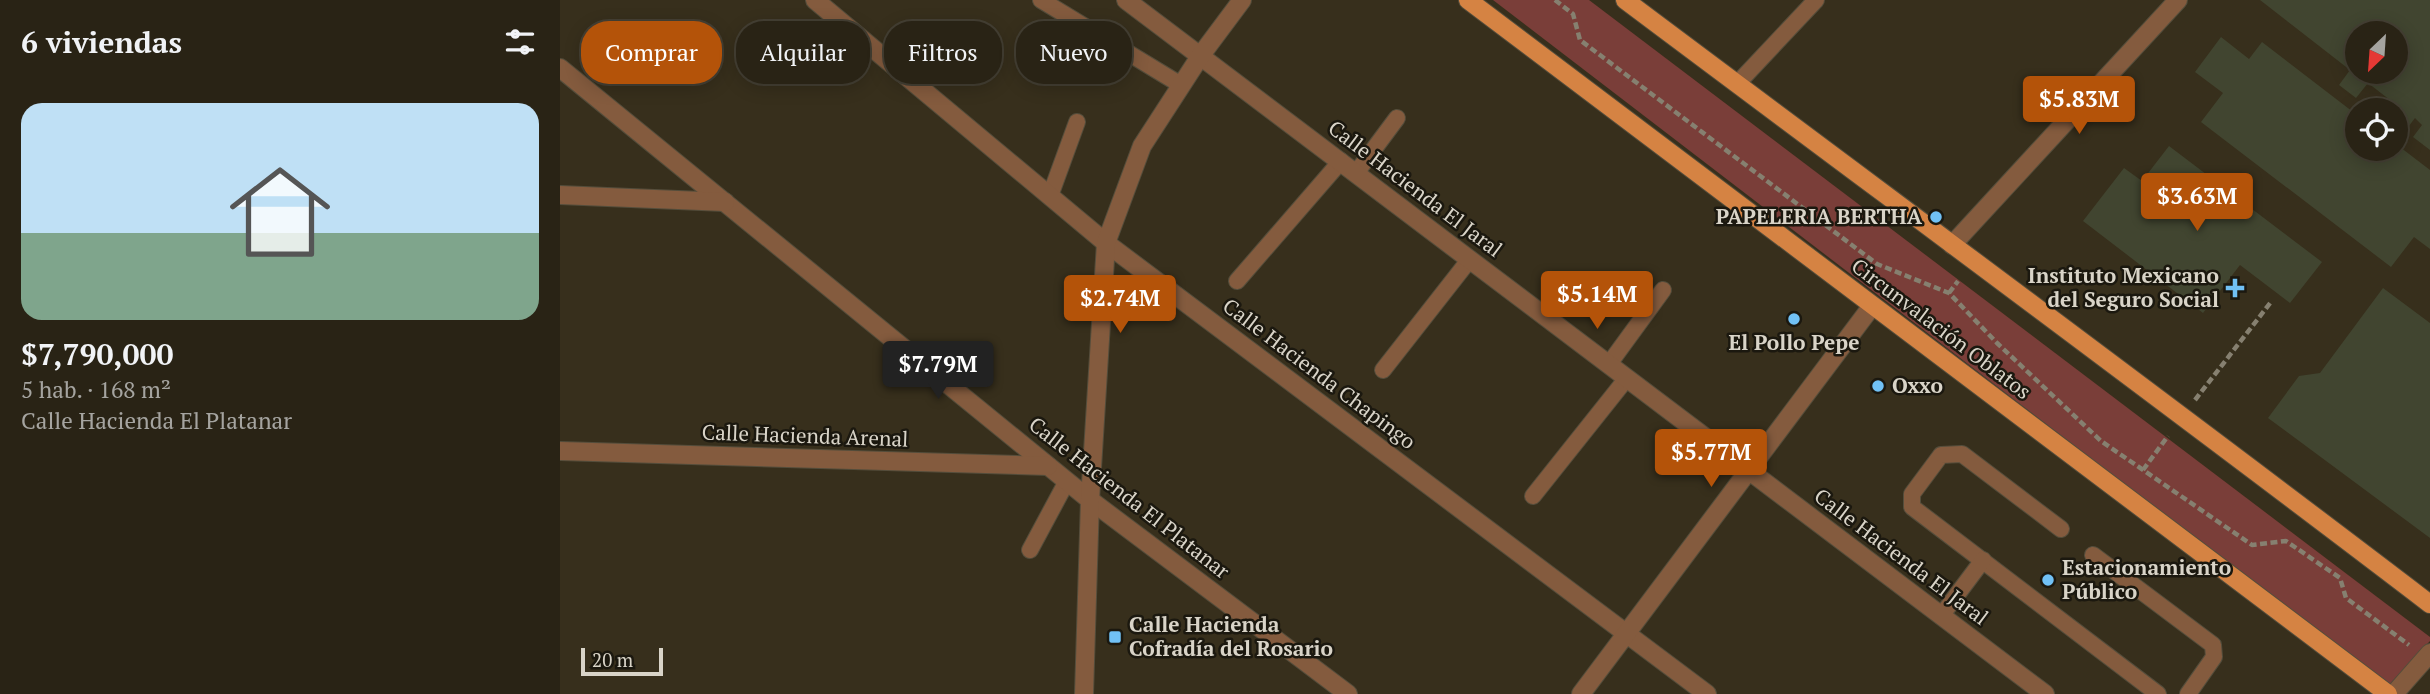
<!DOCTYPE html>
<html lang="es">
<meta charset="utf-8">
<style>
:root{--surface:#292315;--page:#352f22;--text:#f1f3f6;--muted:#a5a4a0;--line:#454034;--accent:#b45309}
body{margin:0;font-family:"PT Serif",serif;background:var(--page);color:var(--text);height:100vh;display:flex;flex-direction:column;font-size:26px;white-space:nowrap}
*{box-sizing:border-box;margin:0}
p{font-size:23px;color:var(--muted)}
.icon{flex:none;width:38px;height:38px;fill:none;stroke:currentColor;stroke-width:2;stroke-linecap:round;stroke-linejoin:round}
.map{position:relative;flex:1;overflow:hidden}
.sheet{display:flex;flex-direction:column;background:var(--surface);width:560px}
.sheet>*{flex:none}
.hud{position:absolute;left:21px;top:21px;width:665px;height:63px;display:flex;gap:14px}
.needle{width:46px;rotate:205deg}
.buttons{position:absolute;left:1785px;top:21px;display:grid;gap:14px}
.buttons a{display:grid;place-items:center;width:63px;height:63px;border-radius:50%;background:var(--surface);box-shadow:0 4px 18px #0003,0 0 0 2px var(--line);font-size:35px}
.scale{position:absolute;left:21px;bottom:18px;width:82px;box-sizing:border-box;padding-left:7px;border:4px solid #d9d4c8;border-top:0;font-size:19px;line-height:24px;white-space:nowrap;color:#d9d4c8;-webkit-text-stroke:5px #1b180f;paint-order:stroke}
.price{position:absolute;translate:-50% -60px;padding:0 16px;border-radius:7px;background:var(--accent);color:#fff;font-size:23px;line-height:46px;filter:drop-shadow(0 2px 4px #0008)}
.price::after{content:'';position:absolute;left:50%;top:42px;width:21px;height:16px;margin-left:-10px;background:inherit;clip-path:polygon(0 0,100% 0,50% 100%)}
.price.active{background:#222;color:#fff}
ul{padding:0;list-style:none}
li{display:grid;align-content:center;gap:14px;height:371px;padding:0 21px}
li span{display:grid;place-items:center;height:217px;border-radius:21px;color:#555}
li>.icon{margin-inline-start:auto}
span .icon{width:126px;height:126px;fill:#fffc;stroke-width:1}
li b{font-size:30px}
h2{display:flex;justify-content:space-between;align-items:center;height:84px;padding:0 21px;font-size:30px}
.tag{padding:0 24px;border-radius:28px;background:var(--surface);box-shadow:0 4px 18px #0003,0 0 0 2px var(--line);font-size:24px;line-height:63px}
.tag.active{background:var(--accent);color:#fff}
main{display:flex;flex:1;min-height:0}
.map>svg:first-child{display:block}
.green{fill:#7a3e39}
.building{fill:#414530;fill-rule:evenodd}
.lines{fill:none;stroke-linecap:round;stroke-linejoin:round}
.service-casing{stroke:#544d3b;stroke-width:18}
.minor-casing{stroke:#544d3b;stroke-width:20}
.primary-casing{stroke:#544d3b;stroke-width:20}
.path{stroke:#868070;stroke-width:4.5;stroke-dasharray:7 3.5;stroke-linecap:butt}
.service{stroke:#845b3e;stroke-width:16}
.minor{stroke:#845b3e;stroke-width:18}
.primary{stroke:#d58343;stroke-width:18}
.poi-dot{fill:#71c1f5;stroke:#1b180f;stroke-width:2.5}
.labels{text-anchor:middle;stroke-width:5;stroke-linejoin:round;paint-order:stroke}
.street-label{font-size:21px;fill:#d9d4c8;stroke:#1b180f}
.poi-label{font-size:21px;font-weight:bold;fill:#d9d4c8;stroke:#1b180f;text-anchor:start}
</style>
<main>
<section class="sheet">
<h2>6 viviendas<svg class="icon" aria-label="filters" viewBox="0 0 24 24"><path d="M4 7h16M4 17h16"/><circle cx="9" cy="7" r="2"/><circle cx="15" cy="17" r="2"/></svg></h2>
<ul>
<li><span style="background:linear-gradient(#bfe0f5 60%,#7fa58c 0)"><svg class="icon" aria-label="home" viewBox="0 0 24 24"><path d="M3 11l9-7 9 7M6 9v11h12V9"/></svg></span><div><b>$7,790,000</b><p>5 hab. · 168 m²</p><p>Calle Hacienda El Platanar</p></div></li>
</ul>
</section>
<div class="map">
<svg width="1870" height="694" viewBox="0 0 1870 694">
<rect width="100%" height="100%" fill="#372f1c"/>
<polygon class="green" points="933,0 1029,0 1870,637 1870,641 1828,686"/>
<g class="building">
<path d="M1700,0H1870V150L1853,137L1862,125L1855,118L1842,135L1836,130V110L1839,107L1808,83L1796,98L1779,85L1790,70ZM1797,33H1836V72H1797Z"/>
<polygon points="1661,37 1689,59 1702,42 1797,115 1797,149 1836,149 1836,144 1870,170 1870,249 1854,237 1831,267 1641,122 1663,93 1635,72"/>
<polygon points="1609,146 1762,262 1730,303 1680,265 1643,313 1523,221 1564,168 1582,181"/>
<polygon points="1823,288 1870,323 1870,538 1708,418 1739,376 1760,373"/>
</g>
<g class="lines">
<g class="service-casing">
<g id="service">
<polyline points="481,0 621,85"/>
<polyline points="1177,84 1256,0"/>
<polyline points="796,173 837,118"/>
<polyline points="490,196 517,122"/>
<polyline points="677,281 781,161"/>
<polyline points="1049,364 1103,290"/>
<polyline points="823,370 910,259"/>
<polyline points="973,496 1067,378"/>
<polyline points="1501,529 1402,454 1381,455 1352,494 1352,507 1598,694"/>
<polyline points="470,550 507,481"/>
<polyline points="1533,555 1653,645 1654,657 1628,694"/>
<polyline points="1381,616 1423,560"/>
</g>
</g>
<g class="minor-casing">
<g id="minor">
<polyline points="255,0 546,243 1147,694"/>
<polyline points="566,0 1485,694"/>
<polyline points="0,68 530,500 788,694"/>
<polyline points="0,195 165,202"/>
<polyline points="1392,245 1618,0"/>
<polyline points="0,451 488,466"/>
<polyline points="524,694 530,500 546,243 582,146 641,55 682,0"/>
<polyline points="1021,694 1312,306"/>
<polyline points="1834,694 1870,653"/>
</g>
</g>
<g class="primary-casing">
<g id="primary">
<polyline points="908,0 1828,694"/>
<path d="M1065,0C1333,201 1603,400 1870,604"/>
</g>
</g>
<g class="path">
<polyline points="995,0 1013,14 1020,40 1317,264 1389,293 1437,343 1541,441 1692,545 1726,541 1780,578 1786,598 1849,645"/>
<polyline points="1389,293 1398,281"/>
<polyline points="1635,400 1711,302"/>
<polyline points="1583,470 1608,436"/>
</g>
<use href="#service" class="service"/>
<use href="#minor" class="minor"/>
<use href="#primary" class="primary"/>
</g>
<g class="poi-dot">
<circle cx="1376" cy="217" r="7"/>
<path d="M1671.5 277.5h7v7h7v7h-7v7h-7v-7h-7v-7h7z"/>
<circle cx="1234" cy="319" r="7"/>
<circle cx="1318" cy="386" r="7"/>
<circle cx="1488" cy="580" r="7"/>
<rect x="548" y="630" width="14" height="14" rx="3.5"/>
</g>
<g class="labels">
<g class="street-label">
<text transform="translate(855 189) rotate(37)" y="7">Calle Hacienda El Jaral</text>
<text transform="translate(1381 329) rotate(37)" y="7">Circunvalación Oblatos</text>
<text transform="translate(759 374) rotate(37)" y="7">Calle Hacienda Chapingo</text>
<text transform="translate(245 436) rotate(2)" y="7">Calle Hacienda Arenal</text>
<text transform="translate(569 498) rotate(38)" y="7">Calle Hacienda El Platanar</text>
<text transform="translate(1341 557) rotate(37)" y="7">Calle Hacienda El Jaral</text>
</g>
<g class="poi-label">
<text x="1362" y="224" text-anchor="end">PAPELERIA BERTHA</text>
<text x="1659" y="283" text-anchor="end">Instituto Mexicano<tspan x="1659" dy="24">del Seguro Social</tspan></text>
<text x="1234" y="350" text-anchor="middle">El Pollo Pepe</text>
<text x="1332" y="393">Oxxo</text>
<text x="1502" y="575">Estacionamiento<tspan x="1502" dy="24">Público</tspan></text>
<text x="569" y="632">Calle Hacienda<tspan x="569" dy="24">Cofradía del Rosario</tspan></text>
</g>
</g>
</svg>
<div class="buttons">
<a><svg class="needle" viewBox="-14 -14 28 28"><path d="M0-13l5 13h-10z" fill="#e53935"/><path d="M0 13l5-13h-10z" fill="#a5a4a0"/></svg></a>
<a><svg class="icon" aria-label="locate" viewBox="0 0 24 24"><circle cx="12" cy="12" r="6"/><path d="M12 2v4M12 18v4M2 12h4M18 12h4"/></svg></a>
</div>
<div class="scale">20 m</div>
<b class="price" style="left:1519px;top:136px">$5.83M</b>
<b class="price" style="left:1637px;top:233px">$3.63M</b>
<b class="price" style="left:1037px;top:331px">$5.14M</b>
<b class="price" style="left:560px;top:335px">$2.74M</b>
<b class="price active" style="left:378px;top:401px">$7.79M</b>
<b class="price" style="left:1151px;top:489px">$5.77M</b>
<div class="hud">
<a class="tag active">Comprar</a>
<a class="tag">Alquilar</a>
<a class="tag">Filtros</a>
<a class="tag">Nuevo</a>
</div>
</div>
</main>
